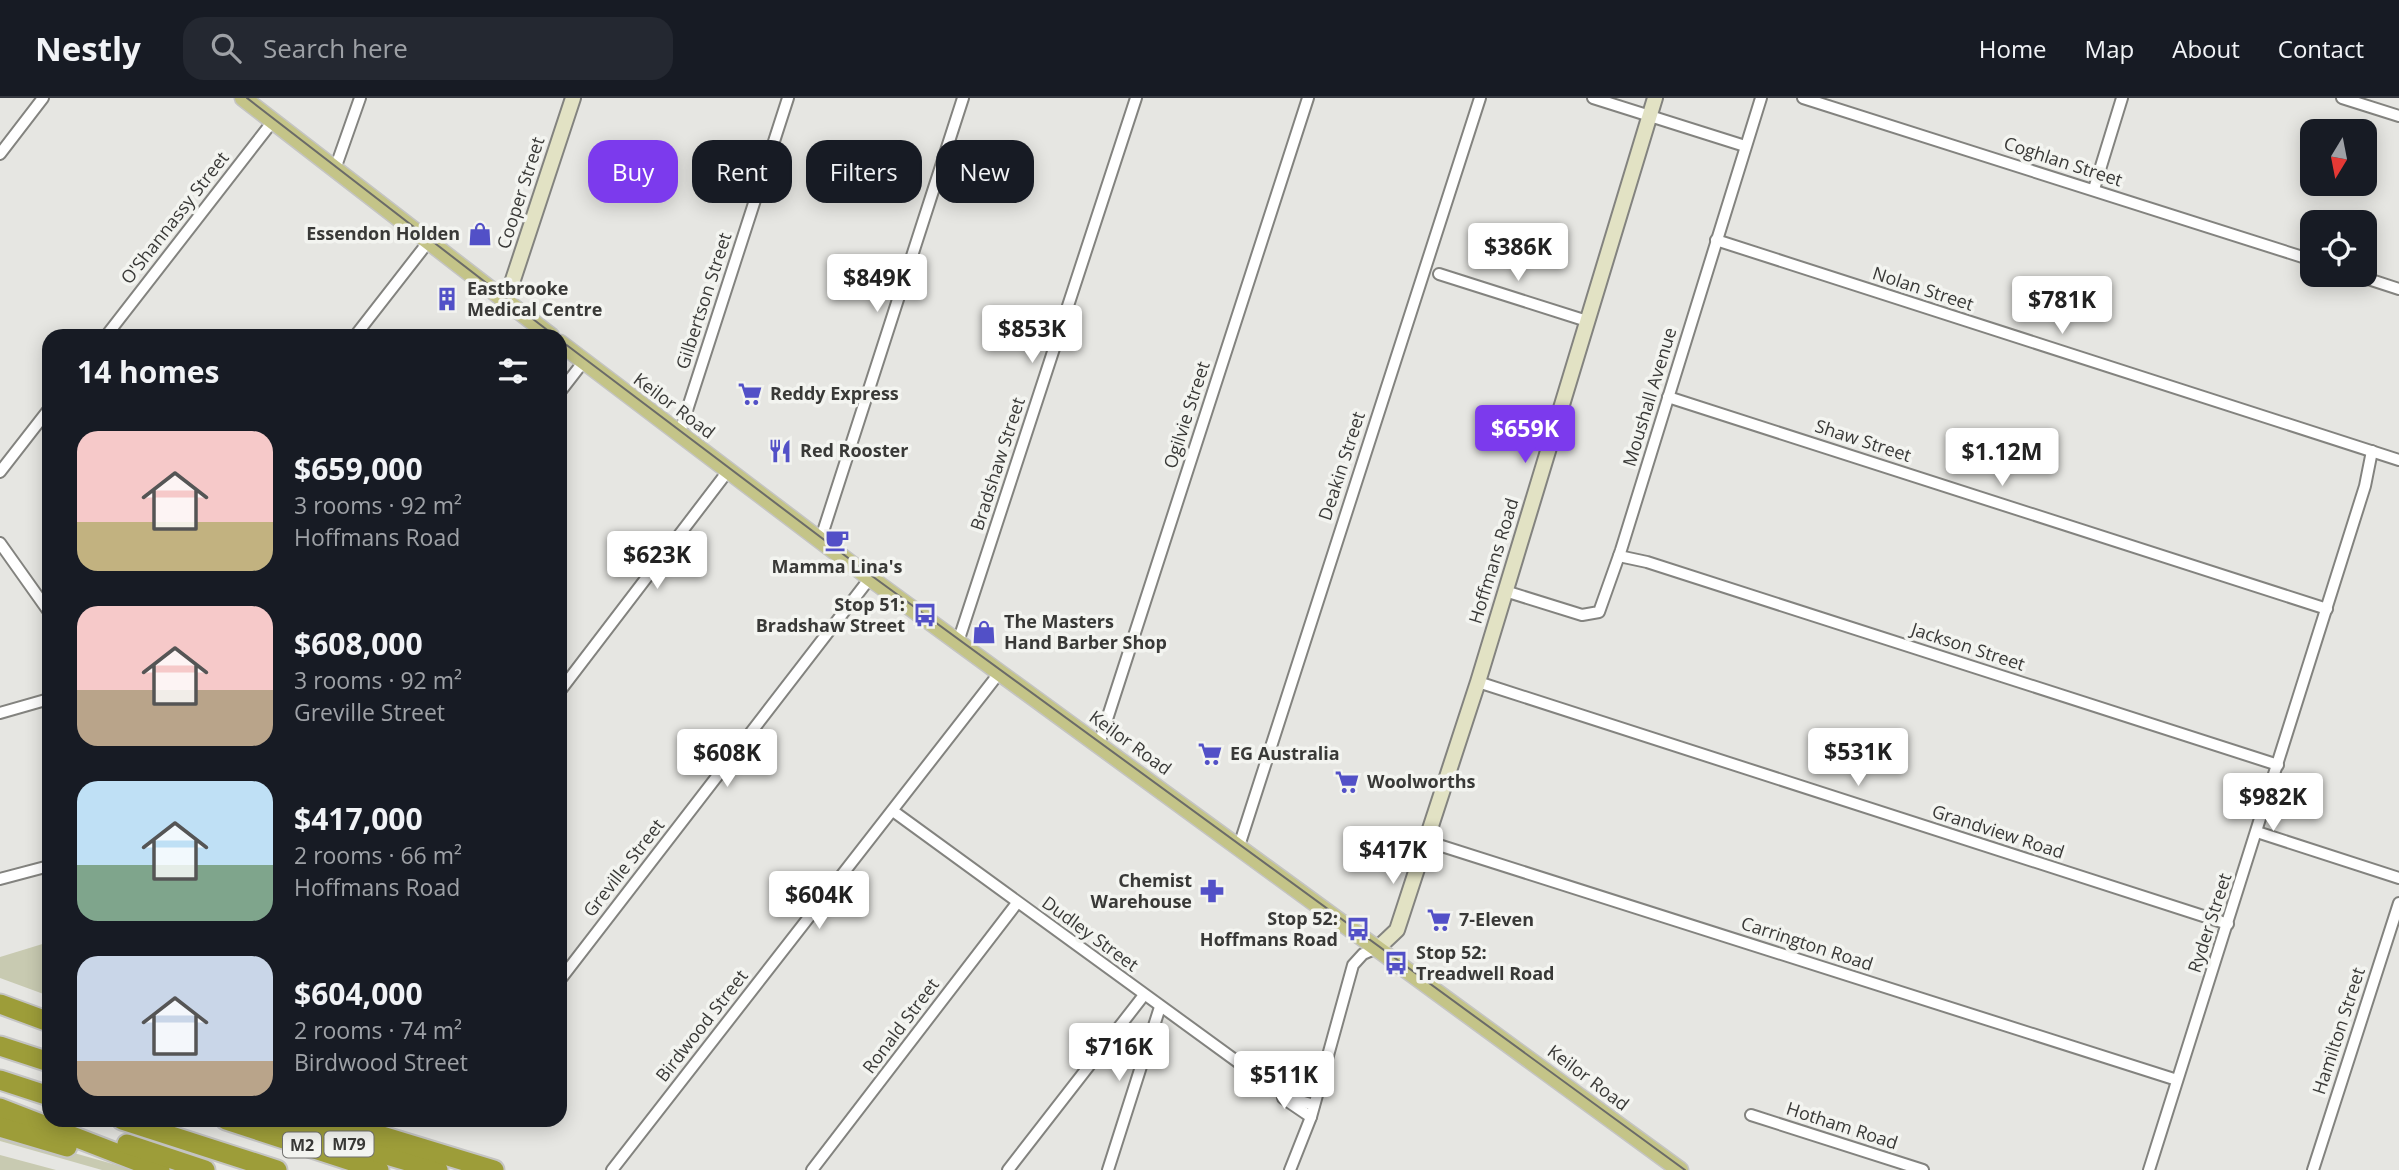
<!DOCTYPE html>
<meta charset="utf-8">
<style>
:root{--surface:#171b24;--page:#242831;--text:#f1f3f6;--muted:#9ea1a6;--line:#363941;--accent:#7c3aed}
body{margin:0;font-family:"Open Sans",sans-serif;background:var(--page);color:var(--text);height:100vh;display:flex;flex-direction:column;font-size:26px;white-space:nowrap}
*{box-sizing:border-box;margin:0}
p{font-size:23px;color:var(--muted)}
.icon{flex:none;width:38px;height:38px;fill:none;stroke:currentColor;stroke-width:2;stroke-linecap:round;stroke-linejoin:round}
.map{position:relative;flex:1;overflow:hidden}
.drawer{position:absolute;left:42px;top:231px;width:525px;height:798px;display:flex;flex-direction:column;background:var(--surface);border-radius:21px;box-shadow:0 4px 18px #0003}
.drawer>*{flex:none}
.top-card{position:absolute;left:588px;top:42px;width:665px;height:63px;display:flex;gap:14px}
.needle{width:46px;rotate:190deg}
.fabs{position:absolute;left:2300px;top:21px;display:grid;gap:14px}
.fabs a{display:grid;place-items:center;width:77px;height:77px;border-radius:14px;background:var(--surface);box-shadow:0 4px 18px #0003;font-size:35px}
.price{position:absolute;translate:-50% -60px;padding:0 16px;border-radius:7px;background:#fff;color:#222;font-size:23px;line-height:46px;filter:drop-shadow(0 2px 4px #0008)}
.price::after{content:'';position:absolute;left:50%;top:42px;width:21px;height:16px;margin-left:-10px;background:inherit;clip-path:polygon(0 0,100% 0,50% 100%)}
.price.current{background:var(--accent);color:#fff}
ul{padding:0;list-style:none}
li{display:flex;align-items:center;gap:21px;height:175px;padding:0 35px}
li span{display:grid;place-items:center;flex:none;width:196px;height:140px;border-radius:21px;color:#555}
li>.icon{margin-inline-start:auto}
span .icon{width:84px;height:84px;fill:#fffc;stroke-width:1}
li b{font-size:30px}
h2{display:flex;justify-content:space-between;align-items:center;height:84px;padding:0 35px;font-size:30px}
.pill{padding:0 24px;border-radius:21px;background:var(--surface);box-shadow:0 4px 18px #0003;font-size:24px;line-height:63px}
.pill.current{background:var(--accent);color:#fff}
header{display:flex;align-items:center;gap:42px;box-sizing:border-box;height:98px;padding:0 35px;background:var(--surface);border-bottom:2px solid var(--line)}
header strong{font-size:33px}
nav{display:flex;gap:38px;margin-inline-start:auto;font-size:24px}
.search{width:490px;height:63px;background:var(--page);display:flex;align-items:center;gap:18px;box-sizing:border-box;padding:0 24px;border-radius:21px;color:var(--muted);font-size:26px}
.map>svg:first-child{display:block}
.green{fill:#c8cab1}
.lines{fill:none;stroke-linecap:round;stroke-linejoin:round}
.street-casing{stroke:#83837f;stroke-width:14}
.secondary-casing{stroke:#83837f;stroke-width:18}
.primary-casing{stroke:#c4c4c3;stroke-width:19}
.highway-casing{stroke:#c4c4c3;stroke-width:23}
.street{stroke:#fff;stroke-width:10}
.secondary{stroke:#e2e2c4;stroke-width:14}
.primary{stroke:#c4c488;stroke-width:16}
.highway{stroke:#9d9d39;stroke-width:19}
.tram{stroke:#6b6b68;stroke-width:2}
.labels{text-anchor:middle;stroke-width:7;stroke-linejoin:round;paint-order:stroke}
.shield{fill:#f3f4f0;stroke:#71716e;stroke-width:2}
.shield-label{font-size:16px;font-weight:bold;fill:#393937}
.street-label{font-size:18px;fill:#393937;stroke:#f3f4f0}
.poi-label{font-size:18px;font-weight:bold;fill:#393937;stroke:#f3f4f0;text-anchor:start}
</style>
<header>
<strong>Nestly</strong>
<div class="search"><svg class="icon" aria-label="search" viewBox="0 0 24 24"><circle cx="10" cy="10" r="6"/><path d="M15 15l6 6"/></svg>Search here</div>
<nav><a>Home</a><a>Map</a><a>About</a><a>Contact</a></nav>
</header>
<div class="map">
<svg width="2399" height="1072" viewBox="0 0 2399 1072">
<rect width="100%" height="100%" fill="#e6e6e2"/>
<g class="green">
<polygon points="49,844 49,898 0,880 0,859"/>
<polygon points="0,1034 134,1072 102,1072 0,1043"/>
<polygon points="0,1057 56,1072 0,1072"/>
</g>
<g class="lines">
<g class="street-casing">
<g id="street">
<polyline points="1593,0 1745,48"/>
<polyline points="1803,0 2312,162"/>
<polyline points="2342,0 2399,18"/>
<polyline points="0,56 43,0"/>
<polyline points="335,71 360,0"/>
<polyline points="2094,91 2122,0"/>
<polyline points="1716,142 2399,362"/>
<polyline points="1439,176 1587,223"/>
<polyline points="2356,177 2399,191"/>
<polyline points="106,238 273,23"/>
<polyline points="355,238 429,143"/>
<polyline points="560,294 584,263"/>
<polyline points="1668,299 2327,511"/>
<polyline points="679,337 788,0"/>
<polyline points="0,374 49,311"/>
<polyline points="820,443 963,0"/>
<polyline points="0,445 49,514"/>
<polyline points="1619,458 1647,464 2278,667"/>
<polyline points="1505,493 1582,517 1599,514 1621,452 1761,0"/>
<polyline points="958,544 1136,0"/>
<polyline points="1478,584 2228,826"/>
<polyline points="560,593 728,373"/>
<polyline points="0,615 49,601"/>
<polyline points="1099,646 1308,0"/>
<polyline points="893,713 1268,986 1297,1002 1314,1007"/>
<polyline points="2257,734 2399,780"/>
<polyline points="1426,743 2177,982"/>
<polyline points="1239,748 1480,0"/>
<polyline points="0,781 49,768"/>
<polyline points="560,882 870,480"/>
<polyline points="1283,1000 1311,1019"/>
<polyline points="1751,1017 1923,1072"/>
<polyline points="612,1072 1000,574"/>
<polyline points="812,1072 1017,805"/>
<polyline points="1008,1072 1144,897"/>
<polyline points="1108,1072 1160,909"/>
<polyline points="1290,1072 1311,1019 1353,867 1363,856 1379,849"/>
<polyline points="2149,1072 2365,388 2372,353"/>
<polyline points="2313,1072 2399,805"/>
</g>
</g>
<g class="secondary-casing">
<g id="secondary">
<polyline points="506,203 573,0"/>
<polyline points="1379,849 1397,832 1478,584 1655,0"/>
</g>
</g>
<g class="primary-casing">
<g id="primary">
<polyline points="243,0 551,238"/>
<polyline points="560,245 870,480 1680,1072"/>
</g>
</g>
<g class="highway-casing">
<g id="highway">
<polyline points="0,906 49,924"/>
<polyline points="0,948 49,964"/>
<polyline points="0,982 49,998"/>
<polyline points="0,1010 160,1072"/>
<polyline points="122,1022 277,1072"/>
<polyline points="226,1022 379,1072"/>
<polyline points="267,1022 438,1072"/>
<polyline points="330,1022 494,1072"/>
<polyline points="0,1029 67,1049"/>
<polyline points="127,1046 205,1072"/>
</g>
</g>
<use href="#street" class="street"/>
<use href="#secondary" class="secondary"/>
<use href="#primary" class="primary"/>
<use href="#highway" class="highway"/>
<g class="tram">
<polyline points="247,0 555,238"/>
<polyline points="560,242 872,478 1685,1072"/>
</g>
</g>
<defs>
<g id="shop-bare" transform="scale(1.89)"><path d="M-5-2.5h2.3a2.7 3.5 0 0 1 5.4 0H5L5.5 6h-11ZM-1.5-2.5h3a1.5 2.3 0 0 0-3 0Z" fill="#5250c7" stroke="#f3f4f0" stroke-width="2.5" paint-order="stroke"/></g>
<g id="building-bare" transform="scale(1.89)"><path d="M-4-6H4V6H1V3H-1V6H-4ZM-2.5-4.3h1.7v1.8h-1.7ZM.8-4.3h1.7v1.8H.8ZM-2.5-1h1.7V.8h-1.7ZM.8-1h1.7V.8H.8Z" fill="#5250c7" stroke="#f3f4f0" stroke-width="2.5" paint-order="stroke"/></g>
<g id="supermarket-bare" transform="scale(1.89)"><path d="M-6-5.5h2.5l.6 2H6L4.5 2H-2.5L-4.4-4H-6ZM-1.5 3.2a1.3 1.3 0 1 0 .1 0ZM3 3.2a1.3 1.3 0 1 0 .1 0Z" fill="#5250c7" stroke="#f3f4f0" stroke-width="2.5" paint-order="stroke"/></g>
<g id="restaurant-bare" transform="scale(1.89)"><path d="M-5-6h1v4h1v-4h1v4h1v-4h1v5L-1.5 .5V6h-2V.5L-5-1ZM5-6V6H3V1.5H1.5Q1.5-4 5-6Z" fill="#5250c7" stroke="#f3f4f0" stroke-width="2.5" paint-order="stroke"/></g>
<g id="cafe-bare" transform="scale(1.89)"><path d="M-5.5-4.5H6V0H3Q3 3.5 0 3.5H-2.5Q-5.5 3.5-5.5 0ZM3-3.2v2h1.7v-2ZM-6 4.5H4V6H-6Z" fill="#5250c7" stroke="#f3f4f0" stroke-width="2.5" paint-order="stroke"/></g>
<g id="bus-bare" transform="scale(1.89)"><path d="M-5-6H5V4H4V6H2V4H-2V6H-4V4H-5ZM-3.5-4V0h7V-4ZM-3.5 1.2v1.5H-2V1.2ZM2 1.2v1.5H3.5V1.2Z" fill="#5250c7" stroke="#f3f4f0" stroke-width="2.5" paint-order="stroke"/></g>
<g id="pharmacy-bare" transform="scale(1.89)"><path d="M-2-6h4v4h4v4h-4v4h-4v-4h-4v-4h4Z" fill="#5250c7" stroke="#f3f4f0" stroke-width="2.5" paint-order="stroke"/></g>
</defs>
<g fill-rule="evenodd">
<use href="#shop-bare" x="480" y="136"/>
<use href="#building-bare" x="447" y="201"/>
<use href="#supermarket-bare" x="750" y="296"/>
<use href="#restaurant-bare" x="780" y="353"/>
<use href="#cafe-bare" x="837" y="442"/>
<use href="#bus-bare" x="925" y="517"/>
<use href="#shop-bare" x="984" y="534"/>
<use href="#supermarket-bare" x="1210" y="656"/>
<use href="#supermarket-bare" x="1347" y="684"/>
<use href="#pharmacy-bare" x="1212" y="793"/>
<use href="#supermarket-bare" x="1439" y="822"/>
<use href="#bus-bare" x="1358" y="831"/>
<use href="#bus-bare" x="1396" y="865"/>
</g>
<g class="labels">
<g class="shield">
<rect x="324.5" y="1033.5" width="49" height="25" rx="5"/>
<rect x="283" y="1034.5" width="38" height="25" rx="5"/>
</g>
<g class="shield-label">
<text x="349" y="1052">M79</text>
<text x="302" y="1053">M2</text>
</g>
<g class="street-label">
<text transform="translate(2063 64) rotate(18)" y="6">Coghlan Street</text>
<text transform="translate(521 95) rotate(-72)" y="6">Cooper Street</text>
<text transform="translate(175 120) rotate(-52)" y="6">O'Shannassy Street</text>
<text transform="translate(1923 191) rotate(18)" y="6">Nolan Street</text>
<text transform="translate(704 203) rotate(-72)" y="6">Gilbertson Street</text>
<text transform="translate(1650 299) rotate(-73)" y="6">Moushall Avenue</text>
<text transform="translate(674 308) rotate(37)" y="6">Keilor Road</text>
<text transform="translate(1187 317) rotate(-72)" y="6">Ogilvie Street</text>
<text transform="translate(1863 343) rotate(18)" y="6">Shaw Street</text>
<text transform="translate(998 366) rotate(-72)" y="6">Bradshaw Street</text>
<text transform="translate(1342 368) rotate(-72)" y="6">Deakin Street</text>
<text transform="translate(1494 463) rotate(-73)" y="6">Hoffmans Road</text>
<text transform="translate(1968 549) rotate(18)" y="6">Jackson Street</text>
<text transform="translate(1130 645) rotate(36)" y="6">Keilor Road</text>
<text transform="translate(1998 734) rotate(18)" y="6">Grandview Road</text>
<text transform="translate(624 770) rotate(-52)" y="6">Greville Street</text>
<text transform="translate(2210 825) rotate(-72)" y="6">Ryder Street</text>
<text transform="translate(1090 836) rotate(36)" y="6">Dudley Street</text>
<text transform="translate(1807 846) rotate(18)" y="6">Carrington Road</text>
<text transform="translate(702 928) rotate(-52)" y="6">Birdwood Street</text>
<text transform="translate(901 928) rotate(-53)" y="6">Ronald Street</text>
<text transform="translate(2339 933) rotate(-72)" y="6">Hamilton Street</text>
<text transform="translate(1588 980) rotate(37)" y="6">Keilor Road</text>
<text transform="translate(1842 1028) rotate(18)" y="6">Hotham Road</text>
</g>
<g class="poi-label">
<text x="460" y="142" text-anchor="end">Essendon Holden</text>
<text x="467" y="197">Eastbrooke<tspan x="467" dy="21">Medical Centre</tspan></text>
<text x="770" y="302">Reddy Express</text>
<text x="800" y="359">Red Rooster</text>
<text x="837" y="475" text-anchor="middle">Mamma Lina's</text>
<text x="905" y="513" text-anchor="end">Stop 51:<tspan x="905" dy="21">Bradshaw Street</tspan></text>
<text x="1004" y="530">The Masters<tspan x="1004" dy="21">Hand Barber Shop</tspan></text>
<text x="1230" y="662">EG Australia</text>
<text x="1367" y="690">Woolworths</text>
<text x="1192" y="789" text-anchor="end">Chemist<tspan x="1192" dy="21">Warehouse</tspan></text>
<text x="1338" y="827" text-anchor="end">Stop 52:<tspan x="1338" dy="21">Hoffmans Road</tspan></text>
<text x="1459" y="828">7-Eleven</text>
<text x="1416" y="861">Stop 52:<tspan x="1416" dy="21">Treadwell Road</tspan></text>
</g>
</g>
</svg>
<div class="fabs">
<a><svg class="needle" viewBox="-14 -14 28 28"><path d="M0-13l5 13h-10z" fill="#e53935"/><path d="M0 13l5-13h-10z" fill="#9ea1a6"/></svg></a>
<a><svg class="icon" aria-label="locate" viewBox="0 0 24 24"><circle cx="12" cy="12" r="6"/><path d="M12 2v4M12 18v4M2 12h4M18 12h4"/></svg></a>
</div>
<b class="price" style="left:1518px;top:185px">$386K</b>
<b class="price" style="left:877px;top:216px">$849K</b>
<b class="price" style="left:2062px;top:238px">$781K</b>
<b class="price" style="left:1032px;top:267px">$853K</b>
<b class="price current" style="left:1525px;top:367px">$659K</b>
<b class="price" style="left:2002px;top:390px">$1.12M</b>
<b class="price" style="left:657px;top:493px">$623K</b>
<b class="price" style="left:1858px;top:690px">$531K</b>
<b class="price" style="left:727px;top:691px">$608K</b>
<b class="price" style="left:2273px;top:735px">$982K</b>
<b class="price" style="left:1393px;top:788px">$417K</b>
<b class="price" style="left:819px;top:833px">$604K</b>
<b class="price" style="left:1119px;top:985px">$716K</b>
<b class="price" style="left:1284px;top:1013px">$511K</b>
<div class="top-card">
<a class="pill current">Buy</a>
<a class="pill">Rent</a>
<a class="pill">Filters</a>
<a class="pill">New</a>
</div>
<section class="drawer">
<h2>14 homes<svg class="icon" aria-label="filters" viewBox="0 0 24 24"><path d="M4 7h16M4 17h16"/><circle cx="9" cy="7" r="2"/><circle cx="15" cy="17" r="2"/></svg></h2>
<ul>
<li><span style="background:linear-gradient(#f6c9c9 65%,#c2b280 0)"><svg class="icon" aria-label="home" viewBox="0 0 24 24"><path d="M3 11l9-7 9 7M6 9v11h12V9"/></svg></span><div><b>$659,000</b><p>3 rooms · 92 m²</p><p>Hoffmans Road</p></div></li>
<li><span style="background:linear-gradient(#f6c9c9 60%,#b9a48a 0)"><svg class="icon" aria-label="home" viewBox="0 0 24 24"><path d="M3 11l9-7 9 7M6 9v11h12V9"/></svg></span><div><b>$608,000</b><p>3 rooms · 92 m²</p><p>Greville Street</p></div></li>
<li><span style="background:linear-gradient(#bfe0f5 60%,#7fa58c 0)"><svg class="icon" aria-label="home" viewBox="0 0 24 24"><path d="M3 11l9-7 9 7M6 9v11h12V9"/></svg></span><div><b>$417,000</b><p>2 rooms · 66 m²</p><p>Hoffmans Road</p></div></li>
<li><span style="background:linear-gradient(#c9d6e8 75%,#b9a48a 0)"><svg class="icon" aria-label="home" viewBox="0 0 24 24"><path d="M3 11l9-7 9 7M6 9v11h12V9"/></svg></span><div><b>$604,000</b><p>2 rooms · 74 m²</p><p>Birdwood Street</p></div></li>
</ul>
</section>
</div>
